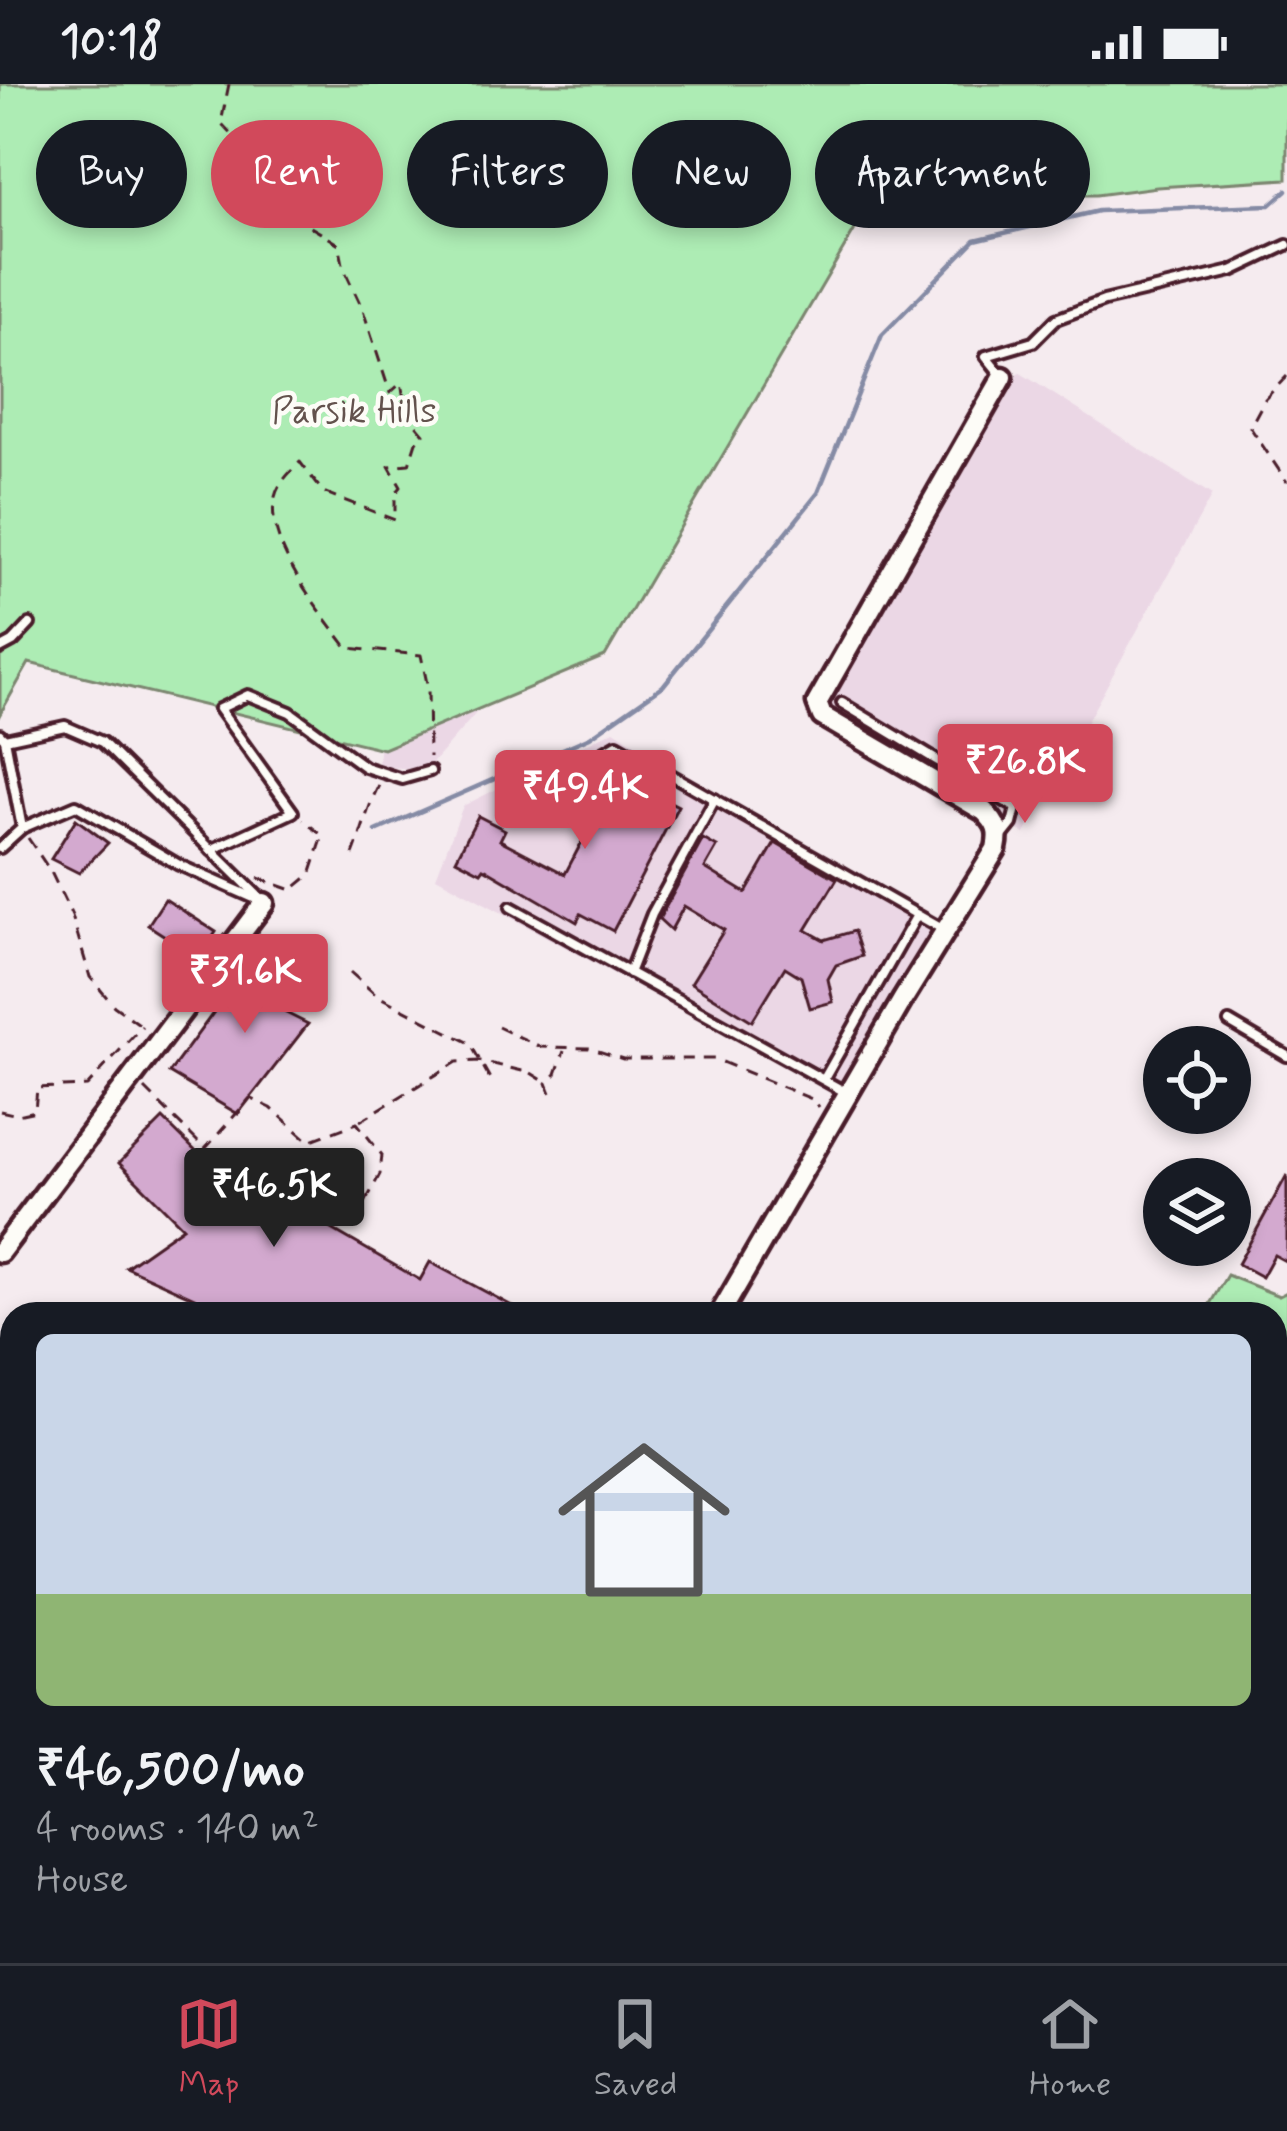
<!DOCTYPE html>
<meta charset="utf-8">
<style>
:root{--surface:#171b24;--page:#242831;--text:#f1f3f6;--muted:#9ea1a6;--line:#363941;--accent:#d1495b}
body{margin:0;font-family:Mynerve,sans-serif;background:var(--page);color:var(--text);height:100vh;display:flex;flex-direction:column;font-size:45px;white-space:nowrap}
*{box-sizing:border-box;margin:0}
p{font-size:39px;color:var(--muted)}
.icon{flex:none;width:66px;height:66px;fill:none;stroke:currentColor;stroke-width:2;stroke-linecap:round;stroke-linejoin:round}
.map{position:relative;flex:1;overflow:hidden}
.panel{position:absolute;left:0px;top:1218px;width:1287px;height:663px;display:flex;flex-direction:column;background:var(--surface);border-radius:36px 36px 0 0;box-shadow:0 6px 18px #0003}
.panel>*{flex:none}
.top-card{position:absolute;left:36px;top:36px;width:1215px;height:108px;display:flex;gap:24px}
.fabs{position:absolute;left:1143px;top:942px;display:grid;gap:24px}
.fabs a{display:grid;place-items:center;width:108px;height:108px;border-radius:50%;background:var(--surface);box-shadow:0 6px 18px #0003;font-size:60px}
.price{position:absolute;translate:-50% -102px;padding:0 27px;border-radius:12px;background:var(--accent);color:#fff;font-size:39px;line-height:78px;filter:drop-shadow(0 3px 6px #0008)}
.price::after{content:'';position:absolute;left:50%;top:72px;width:36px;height:27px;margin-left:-18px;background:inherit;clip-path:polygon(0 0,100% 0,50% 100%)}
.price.active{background:#222;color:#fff}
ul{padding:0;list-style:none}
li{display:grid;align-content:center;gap:24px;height:636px;padding:0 36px}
li span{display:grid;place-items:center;height:372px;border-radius:18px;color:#555}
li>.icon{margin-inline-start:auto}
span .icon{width:216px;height:216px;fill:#fffc;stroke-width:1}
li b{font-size:51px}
.chip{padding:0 42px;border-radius:54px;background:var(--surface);box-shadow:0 6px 18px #0003;font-size:42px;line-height:108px}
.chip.active{background:var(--accent);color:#fff}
.status{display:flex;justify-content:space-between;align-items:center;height:84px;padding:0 60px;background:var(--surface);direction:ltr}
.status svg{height:33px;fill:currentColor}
.tab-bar{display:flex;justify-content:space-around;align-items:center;height:168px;border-top:3px solid var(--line);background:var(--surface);font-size:33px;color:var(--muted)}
.tab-bar a{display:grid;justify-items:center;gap:6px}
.tab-bar .active{color:var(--accent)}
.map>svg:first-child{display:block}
.built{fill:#ebd7e5}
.green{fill:#adecb4;stroke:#7c8670;stroke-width:3}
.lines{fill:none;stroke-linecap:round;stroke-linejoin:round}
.stream{stroke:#858ba5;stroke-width:4.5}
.building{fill:#d3a9cf;stroke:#4a1f2b;stroke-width:3}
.lane-casing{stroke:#4a1f2b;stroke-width:16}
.street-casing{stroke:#4a1f2b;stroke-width:22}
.secondary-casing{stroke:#4a1f2b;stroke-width:27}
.primary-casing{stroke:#4a1f2b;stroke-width:30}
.path{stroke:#4a1f2b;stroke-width:3;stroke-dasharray:12 9;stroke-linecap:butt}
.lane{stroke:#fdfcf7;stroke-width:8}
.street{stroke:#fdfcf7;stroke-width:14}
.secondary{stroke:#fdfcf7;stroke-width:18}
.primary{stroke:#f7e281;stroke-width:21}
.rail{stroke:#4a1f2b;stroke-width:4.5}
.labels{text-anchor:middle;stroke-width:9;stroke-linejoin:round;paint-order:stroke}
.park-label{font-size:36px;fill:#63524d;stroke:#fdfcf7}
</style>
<div class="status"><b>10:18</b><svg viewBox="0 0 49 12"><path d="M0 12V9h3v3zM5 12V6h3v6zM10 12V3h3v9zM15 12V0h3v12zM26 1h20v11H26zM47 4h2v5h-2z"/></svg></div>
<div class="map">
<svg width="1287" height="1879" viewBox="0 0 1287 1879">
<rect width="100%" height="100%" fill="#f5ebef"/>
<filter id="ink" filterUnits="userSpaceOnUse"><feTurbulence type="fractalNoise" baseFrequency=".00833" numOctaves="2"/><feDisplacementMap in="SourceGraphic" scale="24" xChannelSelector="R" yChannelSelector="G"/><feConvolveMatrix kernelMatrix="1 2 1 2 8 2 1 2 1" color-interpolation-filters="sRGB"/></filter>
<g filter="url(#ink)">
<g class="built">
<polygon points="1019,288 1212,411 1025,750 817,619"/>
<polygon points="383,614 484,620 426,686 378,682"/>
<polygon points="614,646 709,706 938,838 839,1012 436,793 463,722"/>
</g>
<g class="green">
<polygon points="0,0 1287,0 1287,95 1157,103 1096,111 1028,111 864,130 605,572 383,665 29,579 0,630"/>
<polygon points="1227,1191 1279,1212 1287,1208 1287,1377 1275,1396 1275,1230 1204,1230"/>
</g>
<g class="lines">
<g class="stream">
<polyline points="376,747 590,653 663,602 818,409 882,251 975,156 1098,127 1270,121 1287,106"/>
<polyline points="1275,1619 1287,1631"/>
</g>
</g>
<g class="building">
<polygon points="605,677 650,700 647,706 678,722 613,847 581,830 577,838 484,784 481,788 456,775 478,732 505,746 500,756 565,790 606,712 590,704"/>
<polygon points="76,735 108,759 79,789 51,775"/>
<polygon points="703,755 717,763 705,784 746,809 775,759 837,795 806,846 824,856 854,847 862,872 836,881 828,895 833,918 810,924 801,893 785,883 752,937 691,899 724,846 684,822 671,846 659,835"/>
<polygon points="165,815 216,848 199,874 148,841"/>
<polygon points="265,866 309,895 286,929 308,940 238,1030 169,989 233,902 239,905"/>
<polygon points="163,1035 236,1107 249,1097 420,1196 430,1178 527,1230 230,1230 126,1183 183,1143 119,1079"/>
<polygon points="1287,1091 1287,1178 1274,1171 1262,1193 1238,1180"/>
<polygon points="0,1678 12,1685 12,1761 0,1753"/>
</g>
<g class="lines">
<g class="lane-casing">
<g id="lane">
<polyline points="1002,292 986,272 1033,258 1056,235 1104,217 1232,187 1287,161"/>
<polyline points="0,565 13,558 30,540"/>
<polyline points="842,619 1016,724 1012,740 1000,755"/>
<polyline points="0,650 5,655 22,744 76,721 179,781 263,818"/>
<polyline points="5,655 65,642 102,658 259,813"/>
<polyline points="548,700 617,660 944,846"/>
<polyline points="0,764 22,744"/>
<polyline points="211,766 293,728 219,625 248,611 290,628 365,683 402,695 430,687"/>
<polyline points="511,823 847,1009"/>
<polyline points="629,889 652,830 715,715"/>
<polyline points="1229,938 1287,972"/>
<polyline points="824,995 917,831"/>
<polyline points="0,1765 12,1771"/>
<polyline points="295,1869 312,1879"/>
<polyline points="463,1869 469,1879"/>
<polyline points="75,1879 81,1869"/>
<polyline points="156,1879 162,1869"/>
<polyline points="214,1879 218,1869"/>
<polyline points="321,1879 328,1869"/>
</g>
</g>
<g class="street-casing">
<g id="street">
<polyline points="0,1359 12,1366"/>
<polyline points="0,1822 12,1801"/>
<polyline points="1275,1828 1287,1843"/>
<polyline points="729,1869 733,1879"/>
<polyline points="1200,1869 1207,1879"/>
<polyline points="180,1879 186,1869"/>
<polyline points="1274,1879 1287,1870"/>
</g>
</g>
<g class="secondary-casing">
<g id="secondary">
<polyline points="0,1168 264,819"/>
<path d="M720,1230L903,915L996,765C1000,747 997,740 984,727L822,632L817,619L1003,293"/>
</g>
</g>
<g class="primary-casing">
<g id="primary">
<polyline points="1275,1673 1287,1665"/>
<polyline points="1275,1706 1287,1699"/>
<polyline points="967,1879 982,1869"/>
<polyline points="1003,1879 1018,1869"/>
</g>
</g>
<g class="path">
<path d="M229,0L221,39L261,81L267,105L293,107L309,142L339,160L344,185L363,226L390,309L401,299L407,330L424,350L416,358L409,380L389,382L401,403L395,410V436L323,408L300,378C293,385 285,393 280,401C252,446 321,528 348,564L421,571L428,604L429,673"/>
<polyline points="1287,292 1265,315 1250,343 1287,398"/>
<polyline points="28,754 51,788 72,832 90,893 114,922 146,945"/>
<path d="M353,771C363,746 367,724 379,701"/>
<polyline points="258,794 292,806 310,791 323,752 303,736"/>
<polyline points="350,888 376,911 470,959 493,1000"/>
<polyline points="498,943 541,963 589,964 623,975 715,975 814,1016 819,1023"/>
<polyline points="145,1005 205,1065 250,1014 271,1024 309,1057 357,1039 382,1071 380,1090 364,1121 335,1104"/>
<polyline points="551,1009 547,999 556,990 564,967"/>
<polyline points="0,1027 18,1031 35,1027 37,1004 87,1002 142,942"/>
<polyline points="360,1037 457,978 480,977 531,989 547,999"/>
<polyline points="867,1869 883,1879"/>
</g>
<use href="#lane" class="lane"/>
<use href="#street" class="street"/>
<use href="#secondary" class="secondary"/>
<use href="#primary" class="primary"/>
<g class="rail">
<polyline points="1275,1722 1287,1727"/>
<polyline points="804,1879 822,1869"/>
</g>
</g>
</g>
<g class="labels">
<g class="park-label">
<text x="354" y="338">Parsik Hills</text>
</g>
</g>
</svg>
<div class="fabs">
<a><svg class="icon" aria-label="locate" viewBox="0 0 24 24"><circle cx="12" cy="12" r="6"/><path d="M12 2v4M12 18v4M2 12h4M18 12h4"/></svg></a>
<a><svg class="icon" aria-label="layers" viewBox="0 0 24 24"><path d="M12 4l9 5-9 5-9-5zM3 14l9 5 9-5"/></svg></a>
</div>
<b class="price" style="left:1025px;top:742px">₹26.8K</b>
<b class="price" style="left:585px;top:768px">₹49.4K</b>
<b class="price" style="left:245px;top:952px">₹31.6K</b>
<b class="price active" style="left:274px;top:1166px">₹46.5K</b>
<div class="top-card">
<a class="chip">Buy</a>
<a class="chip active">Rent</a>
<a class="chip">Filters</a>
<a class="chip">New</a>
<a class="chip">Apartment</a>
</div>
<section class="panel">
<ul>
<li><span style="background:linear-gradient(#c9d6e8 70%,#8fb573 0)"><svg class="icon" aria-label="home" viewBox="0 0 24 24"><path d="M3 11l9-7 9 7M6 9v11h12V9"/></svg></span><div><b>₹46,500/mo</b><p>4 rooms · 140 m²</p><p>House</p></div></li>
</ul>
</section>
</div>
<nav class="tab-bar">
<a class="active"><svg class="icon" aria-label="map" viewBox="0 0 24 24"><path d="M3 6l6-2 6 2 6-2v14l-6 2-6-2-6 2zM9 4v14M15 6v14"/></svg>Map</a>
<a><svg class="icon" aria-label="saved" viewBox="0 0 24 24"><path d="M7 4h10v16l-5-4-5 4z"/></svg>Saved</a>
<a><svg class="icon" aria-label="home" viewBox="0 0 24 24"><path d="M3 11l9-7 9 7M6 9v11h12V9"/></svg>Home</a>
</nav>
